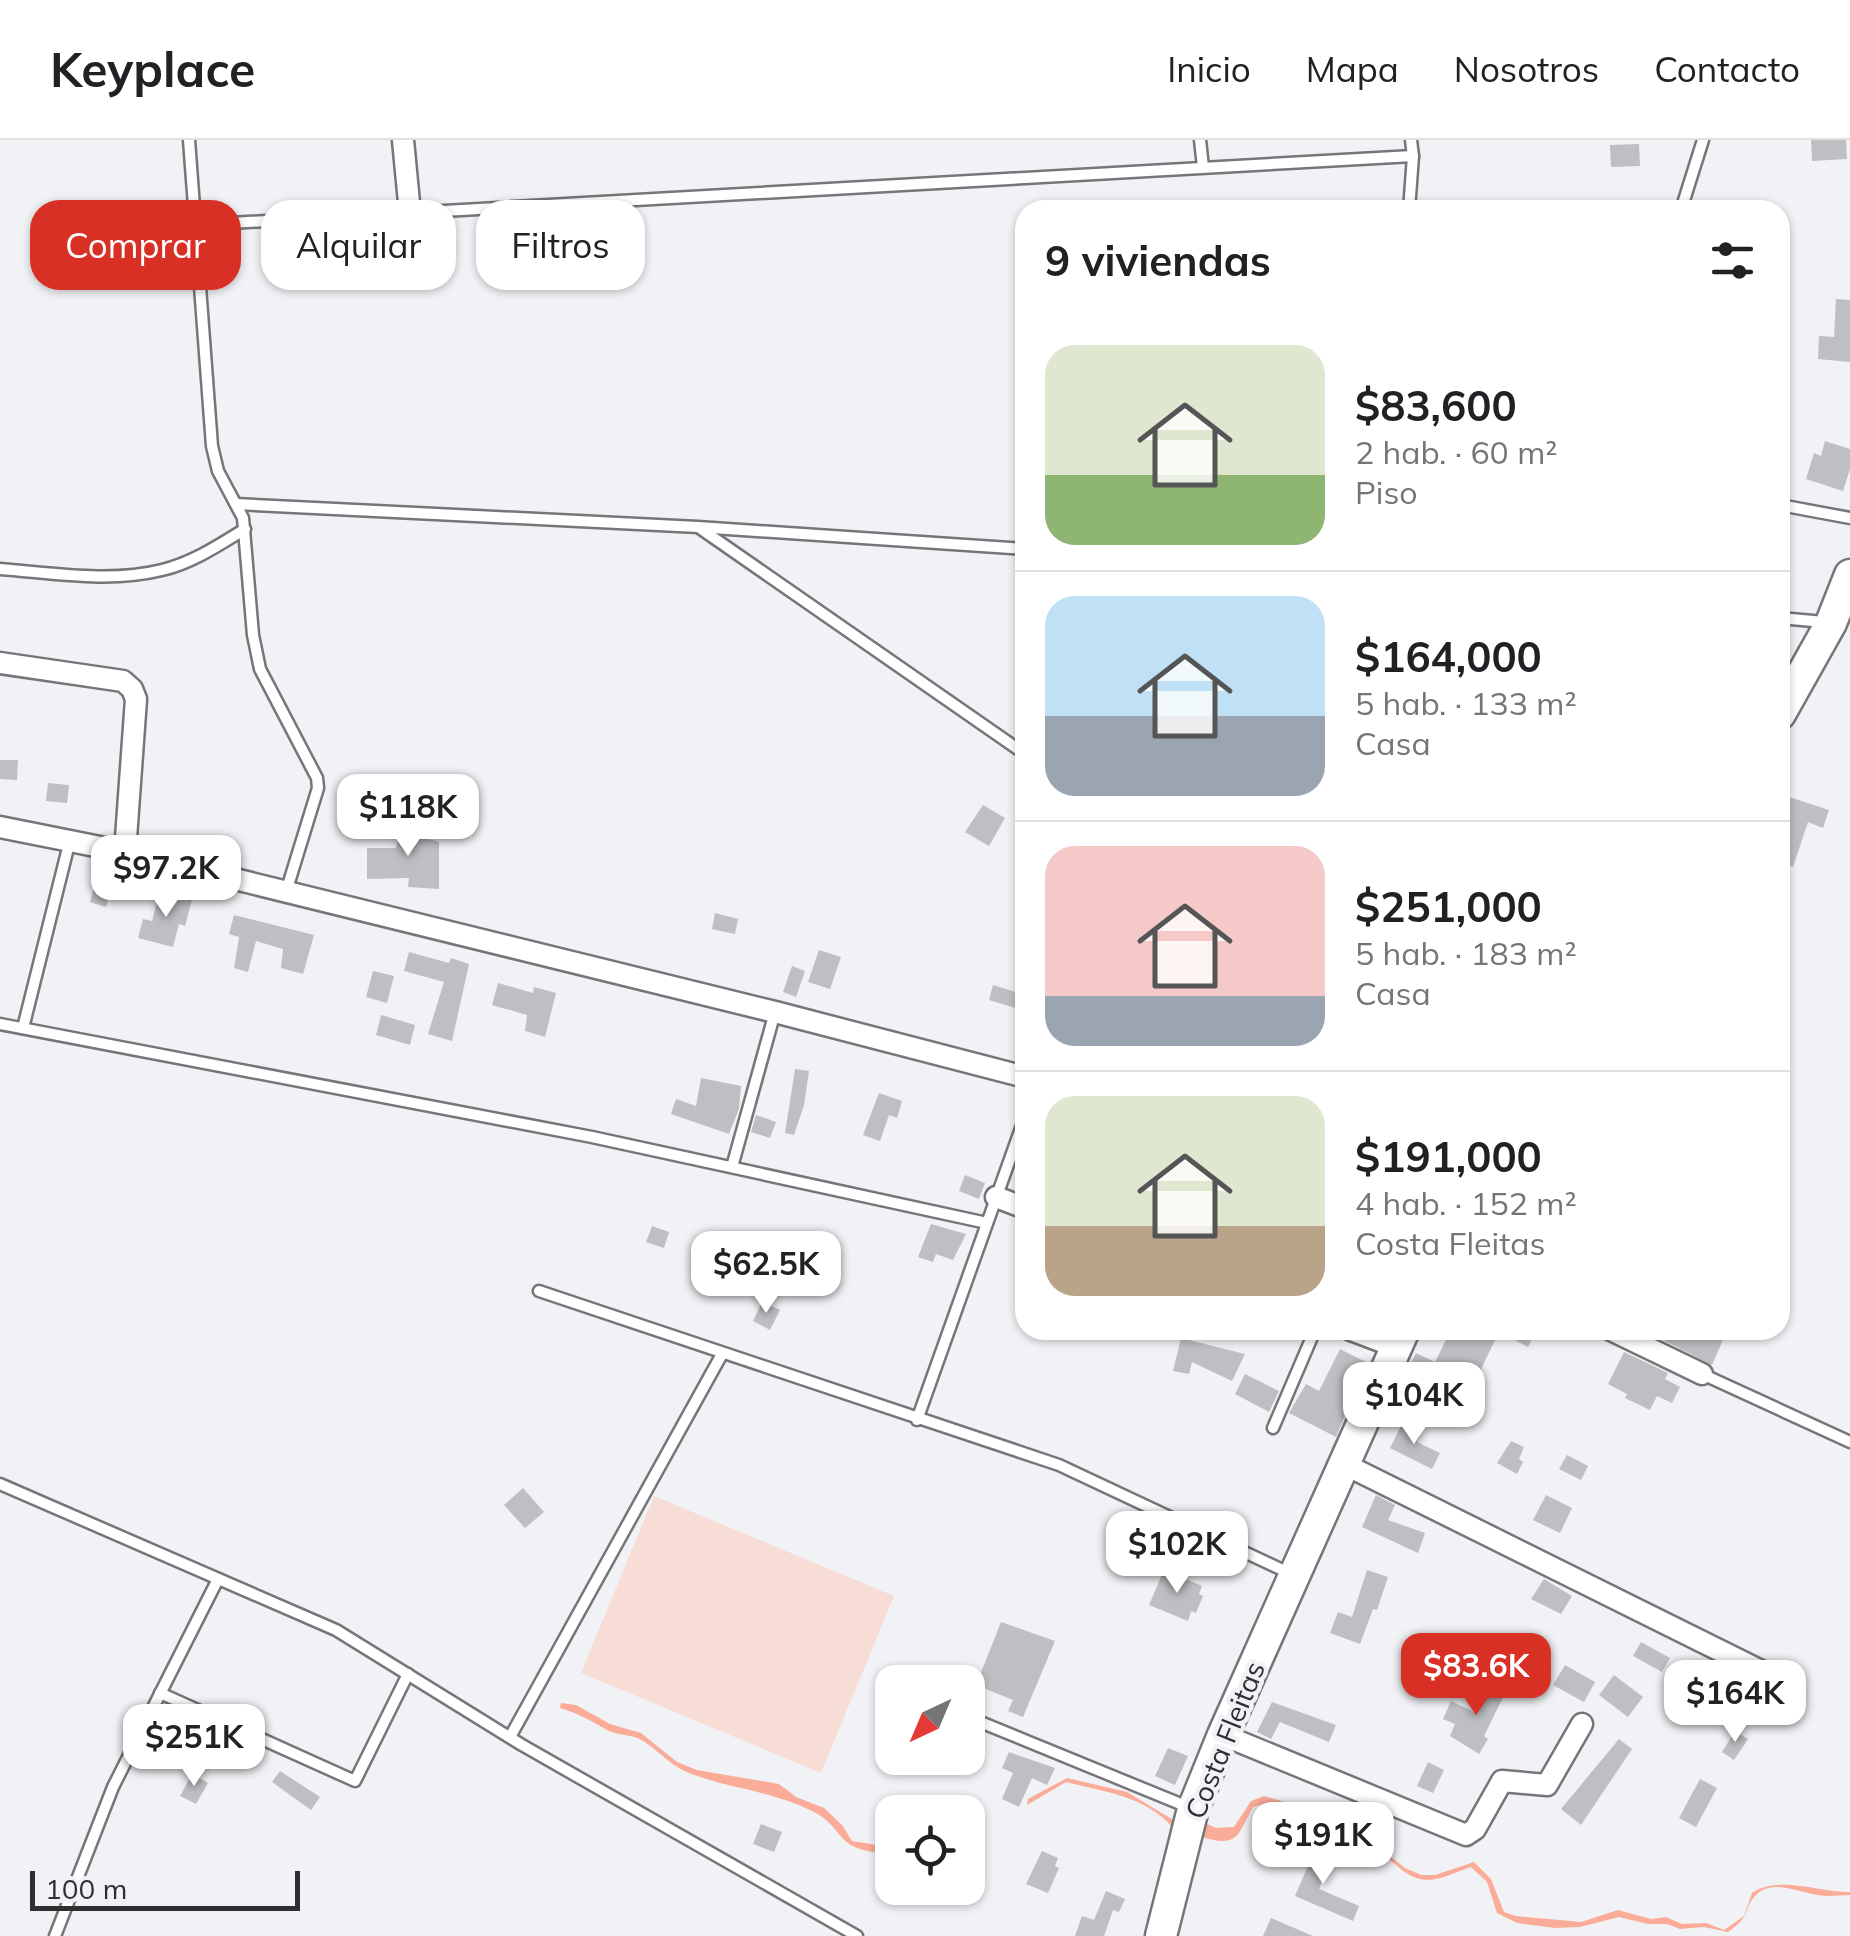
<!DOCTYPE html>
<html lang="es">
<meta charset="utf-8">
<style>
:root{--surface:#fff;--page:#f6f6f6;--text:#202124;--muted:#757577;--line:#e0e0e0;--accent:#d93025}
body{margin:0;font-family:Mulish,sans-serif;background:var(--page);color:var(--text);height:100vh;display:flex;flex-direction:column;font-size:38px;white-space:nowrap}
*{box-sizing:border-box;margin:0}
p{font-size:32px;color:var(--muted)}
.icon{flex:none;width:55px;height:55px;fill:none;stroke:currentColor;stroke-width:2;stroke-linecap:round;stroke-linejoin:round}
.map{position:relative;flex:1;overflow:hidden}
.details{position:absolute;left:1015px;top:60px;width:775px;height:1140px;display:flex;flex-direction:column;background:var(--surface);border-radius:30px;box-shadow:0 2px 8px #0004}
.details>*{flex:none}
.guide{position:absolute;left:30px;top:60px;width:835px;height:90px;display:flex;gap:20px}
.needle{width:65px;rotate:224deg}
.controls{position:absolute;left:875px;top:1525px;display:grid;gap:20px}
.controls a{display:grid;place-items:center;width:110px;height:110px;border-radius:20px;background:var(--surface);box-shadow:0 2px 8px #0004;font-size:50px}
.scale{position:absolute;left:30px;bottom:25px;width:270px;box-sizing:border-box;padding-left:10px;border:5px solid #2d2e2f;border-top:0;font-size:28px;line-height:35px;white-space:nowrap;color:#2d2e2f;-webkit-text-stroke:8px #f1f2f5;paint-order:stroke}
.price{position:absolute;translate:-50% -85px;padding:0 22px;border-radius:20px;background:#fff;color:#222;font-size:32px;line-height:65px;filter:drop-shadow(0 2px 5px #0008)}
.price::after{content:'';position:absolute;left:50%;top:60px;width:30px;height:22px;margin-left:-15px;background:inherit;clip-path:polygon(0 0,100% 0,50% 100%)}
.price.current{background:var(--accent);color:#fff}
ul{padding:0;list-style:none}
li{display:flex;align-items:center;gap:30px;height:250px;padding:0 30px}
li+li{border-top:2px solid var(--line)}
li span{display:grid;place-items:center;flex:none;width:280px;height:200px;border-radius:30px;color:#555}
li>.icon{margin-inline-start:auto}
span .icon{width:120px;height:120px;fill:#fffc;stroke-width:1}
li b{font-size:42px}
h2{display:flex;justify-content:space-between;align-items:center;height:120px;padding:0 30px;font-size:42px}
.pill{padding:0 35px;border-radius:30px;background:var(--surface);box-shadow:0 2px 8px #0004;font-size:35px;line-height:90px}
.pill.current{background:var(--accent);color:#fff}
header{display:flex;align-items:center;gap:60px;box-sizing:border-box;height:140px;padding:0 50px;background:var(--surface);border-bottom:2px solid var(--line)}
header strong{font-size:48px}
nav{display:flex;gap:55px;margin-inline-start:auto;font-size:35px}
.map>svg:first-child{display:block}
.green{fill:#f7ddd6}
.water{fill:#fbac98}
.building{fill:#bebfc2}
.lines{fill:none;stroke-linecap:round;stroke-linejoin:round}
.service-casing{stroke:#747679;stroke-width:15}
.minor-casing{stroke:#747679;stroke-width:25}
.secondary-casing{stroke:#747679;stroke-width:35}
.service{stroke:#fff;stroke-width:10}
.minor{stroke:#fff;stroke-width:20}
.secondary{stroke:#fff;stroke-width:30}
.labels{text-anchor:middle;stroke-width:9;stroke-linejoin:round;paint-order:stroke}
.street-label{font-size:28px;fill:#2d2e2f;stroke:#f1f2f5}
</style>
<header>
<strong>Keyplace</strong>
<nav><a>Inicio</a><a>Mapa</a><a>Nosotros</a><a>Contacto</a></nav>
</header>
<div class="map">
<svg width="1850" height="1796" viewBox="0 0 1850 1796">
<rect width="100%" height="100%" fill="#f1f2f5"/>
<polygon class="green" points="654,1356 894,1456 821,1633 581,1533"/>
<g class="water">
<path d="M561,1563L576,1565L610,1584L641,1593L677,1622L697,1630L779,1644L796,1657L824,1668L842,1685L852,1701L877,1705L892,1691V1702L884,1713C834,1710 845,1688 814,1672C774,1651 730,1649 689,1633C671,1626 661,1613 645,1602C634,1594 620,1596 609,1591C591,1581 580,1574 560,1568Z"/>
<path d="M1067,1638L1127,1652L1175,1681L1173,1688C1146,1656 1105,1652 1066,1642L1027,1665L1028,1659Z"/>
<path d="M1264,1656L1288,1663L1341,1696L1375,1704L1405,1728L1421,1735H1435L1474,1722L1491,1739L1504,1772L1516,1776L1581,1782L1618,1770L1651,1779L1666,1777L1682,1784L1706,1783L1724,1790L1744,1776L1752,1753C1779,1735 1818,1752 1850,1752V1755C1839,1755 1828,1757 1818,1755C1799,1753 1773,1738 1756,1755C1743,1768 1752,1776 1728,1792L1704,1787L1680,1789L1667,1784H1648L1619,1777L1580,1787L1555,1788L1517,1783L1497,1773L1487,1742L1471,1727C1458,1731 1442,1740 1427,1740C1404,1739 1393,1718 1374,1709C1360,1702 1344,1704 1330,1696C1304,1682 1285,1656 1253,1667C1238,1693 1240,1710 1199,1696L1203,1682L1216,1688L1234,1687L1251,1661Z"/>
</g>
<g class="building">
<polygon points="1811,0 1846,0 1847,19 1812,21"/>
<polygon points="1639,4 1640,26 1611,27 1610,5"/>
<polygon points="1836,159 1850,160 1850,222 1818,219 1819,196 1834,197"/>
<polygon points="1825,301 1850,309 1850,329 1843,351 1806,339 1814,313 1821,316"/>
<polygon points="0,620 18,620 17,640 0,639"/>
<polygon points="48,643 69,645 67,663 46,661"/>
<polygon points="1780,654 1829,670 1823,688 1808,682 1793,727 1780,723"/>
<polygon points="983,665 1005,678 989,706 965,692"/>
<polygon points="402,681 427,686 425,698 439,702 439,749 408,747 409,738 367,739 367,708 396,708"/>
<polygon points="96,740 113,744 106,767 90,762"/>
<polygon points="160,751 192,760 185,786 179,784 173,807 138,798 143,779 152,781"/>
<polygon points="715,773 738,779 735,794 712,789"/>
<polygon points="234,775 314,795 303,834 281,828 283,809 256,801 248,832 234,828 239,797 229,794"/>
<polygon points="819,810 841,817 830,849 808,842"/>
<polygon points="409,812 449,823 451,818 469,824 452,901 428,894 444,842 404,831"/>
<polygon points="792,826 805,831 796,857 783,852"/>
<polygon points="373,831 394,836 387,863 366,857"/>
<polygon points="498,843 533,853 534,847 556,853 545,897 525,891 527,875 492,865"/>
<polygon points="993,845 1025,855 1022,870 989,860"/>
<polygon points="381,875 415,885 410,905 376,895"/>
<polygon points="795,929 809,931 804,965 794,995 785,993"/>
<polygon points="701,938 741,946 739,969 729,994 671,974 676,959 696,966"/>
<polygon points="879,953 902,961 897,978 889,975 880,1001 863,995"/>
<polygon points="756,975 776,982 770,998 751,992"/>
<polygon points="965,1035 985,1043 979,1059 959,1051"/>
<polygon points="931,1084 966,1094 953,1120 936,1114 933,1122 918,1117"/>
<polygon points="652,1086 669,1092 664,1108 646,1102"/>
<polygon points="762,1162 780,1170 770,1190 753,1181"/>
<polygon points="1451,1190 1537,1190 1528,1207 1499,1192 1480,1231 1465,1224 1451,1252 1454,1248 1471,1261 1452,1287 1436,1274 1451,1253 1407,1231 1416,1213 1435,1222"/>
<polygon points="1665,1190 1713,1190 1725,1195 1712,1225 1661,1199"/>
<polygon points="1181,1198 1245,1214 1232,1241 1192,1222 1189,1234 1173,1231"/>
<polygon points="1340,1209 1366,1222 1346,1264 1349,1266 1336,1297 1289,1273 1306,1244 1319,1251"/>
<polygon points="1624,1212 1668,1233 1665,1239 1680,1247 1672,1263 1657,1256 1650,1270 1625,1258 1627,1254 1608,1244"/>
<polygon points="1245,1234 1279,1251 1269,1272 1235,1254"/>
<polygon points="1402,1284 1421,1293 1417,1302 1440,1313 1432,1329 1390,1308"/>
<polygon points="1511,1301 1524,1307 1519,1319 1523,1322 1517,1334 1497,1323"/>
<polygon points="1567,1315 1588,1326 1581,1340 1559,1329"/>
<polygon points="523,1348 544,1372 525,1388 504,1365"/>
<polygon points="1376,1355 1395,1365 1388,1380 1425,1393 1418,1413 1362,1387"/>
<polygon points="1546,1355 1572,1368 1560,1393 1533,1380"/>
<polygon points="1164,1430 1202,1446 1199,1454 1203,1456 1196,1473 1191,1471 1188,1481 1149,1465"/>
<polygon points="1367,1430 1388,1437 1377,1470 1373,1469 1360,1504 1330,1493 1338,1472 1352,1477"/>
<polygon points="1544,1439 1572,1456 1561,1474 1531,1459"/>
<polygon points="1001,1482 1055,1501 1023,1577 1008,1571 1013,1560 976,1545"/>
<polygon points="1641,1502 1670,1518 1662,1532 1633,1516"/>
<polygon points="1487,1509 1509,1521 1499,1539 1477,1526"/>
<polygon points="1565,1525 1595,1542 1584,1562 1553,1545"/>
<polygon points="1614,1535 1643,1557 1628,1577 1599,1555"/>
<polygon points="1493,1539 1508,1547 1484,1596 1488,1599 1479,1614 1450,1596 1455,1584 1443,1579 1451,1561 1474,1572"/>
<polygon points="1743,1547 1766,1559 1756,1576 1734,1564"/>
<polygon points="1272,1562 1336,1585 1329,1602 1280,1582 1271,1599 1257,1592"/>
<polygon points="1735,1591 1748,1599 1734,1620 1722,1612"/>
<polygon points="1619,1599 1632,1609 1581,1685 1561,1669"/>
<polygon points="1168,1608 1188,1616 1175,1645 1155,1636"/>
<polygon points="1009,1612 1055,1628 1047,1645 1032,1638 1019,1667 1002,1659 1013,1633 1002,1628"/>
<polygon points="1428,1622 1444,1630 1433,1653 1417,1646"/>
<polygon points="280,1631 320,1657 311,1670 272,1642"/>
<polygon points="192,1634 208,1643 196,1664 180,1656"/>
<polygon points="1700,1639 1717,1648 1696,1687 1679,1678"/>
<polygon points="761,1684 782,1692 774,1712 753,1704"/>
<polygon points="1316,1707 1334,1714 1319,1749 1359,1766 1353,1781 1295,1756"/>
<polygon points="1042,1711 1058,1718 1055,1726 1059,1728 1048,1753 1026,1744"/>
<polygon points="1106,1751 1125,1759 1119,1772 1113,1770 1104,1796 1075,1796 1082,1776 1094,1780"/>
<polygon points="1271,1778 1313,1796 1263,1796"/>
</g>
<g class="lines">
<g class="service-casing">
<g id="service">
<polyline points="189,0 212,306 218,331 243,378 253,495 260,529 317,638 318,648 286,752"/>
<polyline points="1200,0 1203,27"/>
<polyline points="1409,70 1413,16 1411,0"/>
<polyline points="1681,70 1703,0"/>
<polyline points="195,85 1413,16"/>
<polyline points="236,364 698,387 1025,409"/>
<polyline points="1780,365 1850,378"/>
<polyline points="701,389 1025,614"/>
<path d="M0,429C53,433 110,443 162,430C192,423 219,405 245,389"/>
<polyline points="1780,478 1824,482"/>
<polyline points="0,884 592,997 987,1083"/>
<polyline points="23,888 70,700"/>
<polyline points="732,1027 775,872"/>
<polyline points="539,1151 1059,1325 1289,1433"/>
<polyline points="1702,1234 1850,1302"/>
<polyline points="917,1280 1025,977"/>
<polyline points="1273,1288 1315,1190"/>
<polyline points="0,1344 336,1490 522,1605 857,1796"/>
<polyline points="890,1546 892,1547"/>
<polyline points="160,1553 355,1641 408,1534"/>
<polyline points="968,1577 1188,1667"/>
<polyline points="510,1597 722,1214"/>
<polyline points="55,1796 113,1647 218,1439"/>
</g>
</g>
<g class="minor-casing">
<g id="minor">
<polyline points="403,0 410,73"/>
<polyline points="0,523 123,541 132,549 136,559 125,712"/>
<polyline points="0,687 125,712 775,872 1025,937"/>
<polyline points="996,1057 1025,1068"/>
<polyline points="1351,1190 1396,1207"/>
<polyline points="1611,1190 1702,1234"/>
<polyline points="1344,1324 1765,1533"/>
<polyline points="1223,1595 1466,1695 1475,1689 1502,1641 1547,1645 1582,1584"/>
</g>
</g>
<g class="secondary-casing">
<g id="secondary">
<polyline points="1780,574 1831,483 1850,435"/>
<polyline points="1161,1796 1193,1669 1223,1595 1404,1190"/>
</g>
</g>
<use href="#service" class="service"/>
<use href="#minor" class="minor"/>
<use href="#secondary" class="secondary"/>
</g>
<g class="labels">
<g class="street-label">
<text transform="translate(1225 1600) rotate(-68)" y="10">Costa Fleitas</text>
</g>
</g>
</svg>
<div class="controls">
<a><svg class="needle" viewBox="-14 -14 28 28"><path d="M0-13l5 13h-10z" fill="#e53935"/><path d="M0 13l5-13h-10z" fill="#757577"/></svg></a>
<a><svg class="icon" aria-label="locate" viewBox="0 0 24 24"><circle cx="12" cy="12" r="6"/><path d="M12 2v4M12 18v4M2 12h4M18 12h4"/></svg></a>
</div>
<div class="scale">100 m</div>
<b class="price" style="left:408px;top:719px">$118K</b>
<b class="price" style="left:166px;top:780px">$97.2K</b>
<b class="price" style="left:766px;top:1176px">$62.5K</b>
<b class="price" style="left:1414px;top:1307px">$104K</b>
<b class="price" style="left:1177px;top:1456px">$102K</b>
<b class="price current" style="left:1476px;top:1578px">$83.6K</b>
<b class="price" style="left:1735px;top:1605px">$164K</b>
<b class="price" style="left:194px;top:1649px">$251K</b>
<b class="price" style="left:1323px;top:1747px">$191K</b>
<div class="guide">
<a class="pill current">Comprar</a>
<a class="pill">Alquilar</a>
<a class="pill">Filtros</a>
</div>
<section class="details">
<h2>9 viviendas<svg class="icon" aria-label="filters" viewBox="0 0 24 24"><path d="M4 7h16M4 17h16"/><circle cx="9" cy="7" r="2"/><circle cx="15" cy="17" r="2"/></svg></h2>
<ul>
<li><span style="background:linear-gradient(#dfe7d0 65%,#8fb573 0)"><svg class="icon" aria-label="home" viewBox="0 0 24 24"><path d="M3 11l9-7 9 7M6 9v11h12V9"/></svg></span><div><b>$83,600</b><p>2 hab. · 60 m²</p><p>Piso</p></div></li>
<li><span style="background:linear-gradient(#bfe0f5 60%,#9aa5b1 0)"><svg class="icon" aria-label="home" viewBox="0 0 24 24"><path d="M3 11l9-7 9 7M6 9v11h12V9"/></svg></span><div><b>$164,000</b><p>5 hab. · 133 m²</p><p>Casa</p></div></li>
<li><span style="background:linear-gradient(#f6c9c9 75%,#9aa5b1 0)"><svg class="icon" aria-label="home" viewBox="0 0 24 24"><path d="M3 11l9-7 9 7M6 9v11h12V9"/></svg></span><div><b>$251,000</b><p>5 hab. · 183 m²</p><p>Casa</p></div></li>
<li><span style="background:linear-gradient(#dfe7d0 65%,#b9a48a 0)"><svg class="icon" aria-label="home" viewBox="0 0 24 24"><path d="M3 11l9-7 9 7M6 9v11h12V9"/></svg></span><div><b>$191,000</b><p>4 hab. · 152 m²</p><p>Costa Fleitas</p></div></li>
</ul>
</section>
</div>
